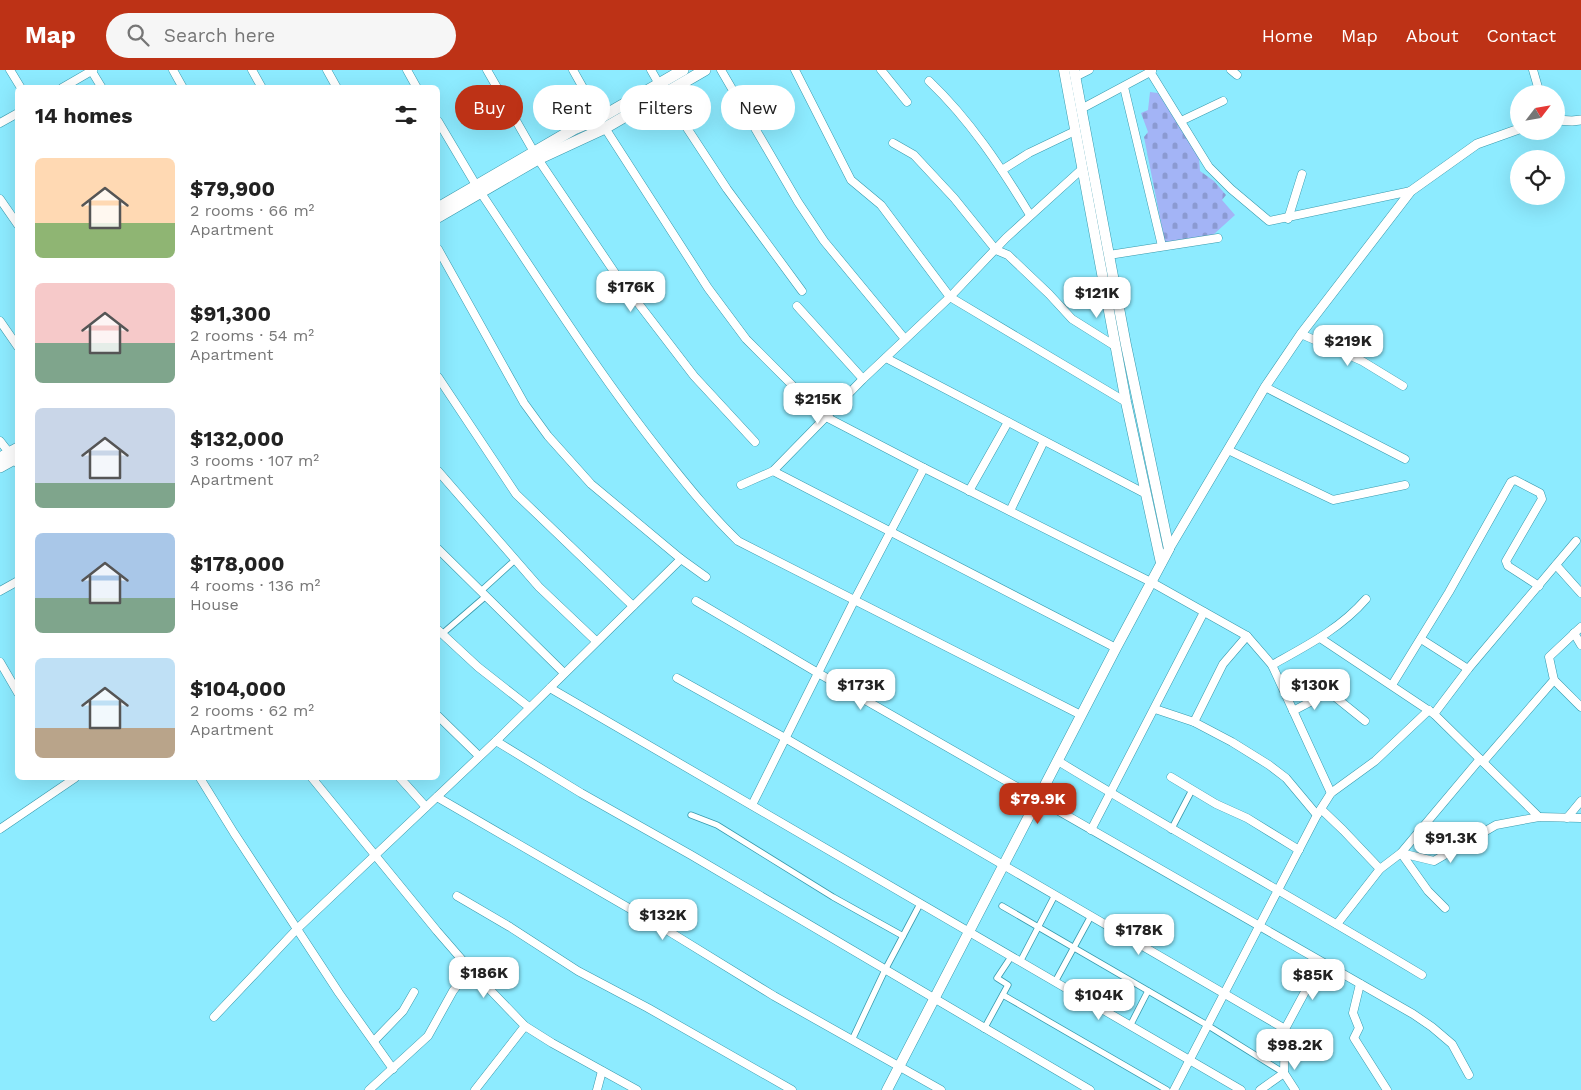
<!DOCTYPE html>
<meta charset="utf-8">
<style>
:root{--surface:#fff;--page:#f6f6f6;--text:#222;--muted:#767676;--accent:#bd3216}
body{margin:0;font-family:"Work Sans",sans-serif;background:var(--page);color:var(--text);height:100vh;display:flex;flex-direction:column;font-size:19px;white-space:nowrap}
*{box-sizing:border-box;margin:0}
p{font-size:16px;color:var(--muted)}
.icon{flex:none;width:28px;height:28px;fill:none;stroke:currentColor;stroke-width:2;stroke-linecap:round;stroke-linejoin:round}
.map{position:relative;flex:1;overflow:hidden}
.details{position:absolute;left:15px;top:15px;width:425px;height:695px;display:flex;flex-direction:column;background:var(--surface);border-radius:8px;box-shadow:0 5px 20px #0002}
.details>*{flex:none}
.hud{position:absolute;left:455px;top:15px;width:475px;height:45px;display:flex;gap:10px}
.needle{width:32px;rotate:59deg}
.fabs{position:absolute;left:1510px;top:15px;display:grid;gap:10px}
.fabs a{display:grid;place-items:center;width:55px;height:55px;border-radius:50%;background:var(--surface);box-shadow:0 5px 20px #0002;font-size:25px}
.price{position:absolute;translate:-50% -42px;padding:0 11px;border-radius:10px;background:#fff;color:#222;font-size:16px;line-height:32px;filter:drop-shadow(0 1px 2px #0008)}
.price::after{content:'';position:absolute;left:50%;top:30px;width:15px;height:11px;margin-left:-8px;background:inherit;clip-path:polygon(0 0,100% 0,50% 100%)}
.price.on{background:var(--accent);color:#fff}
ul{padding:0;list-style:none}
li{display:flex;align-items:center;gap:15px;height:125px;padding:0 20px}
li span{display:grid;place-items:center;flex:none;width:140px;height:100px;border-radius:8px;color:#555}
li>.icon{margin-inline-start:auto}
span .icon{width:60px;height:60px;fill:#fffc;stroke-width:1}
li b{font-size:21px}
h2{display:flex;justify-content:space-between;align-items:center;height:60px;padding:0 20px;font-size:21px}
.chip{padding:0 18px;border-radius:22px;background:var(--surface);box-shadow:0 5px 20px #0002;font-size:18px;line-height:45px}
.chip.on{background:var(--accent);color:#fff}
header{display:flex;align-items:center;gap:30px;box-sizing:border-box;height:70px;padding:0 25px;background:var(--accent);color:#fff}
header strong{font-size:24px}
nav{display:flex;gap:28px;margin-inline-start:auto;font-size:18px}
.search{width:350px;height:45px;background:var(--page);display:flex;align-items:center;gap:12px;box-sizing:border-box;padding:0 18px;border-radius:28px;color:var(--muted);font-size:19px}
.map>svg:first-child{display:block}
.cemetery{fill:url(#cemetery-stones)}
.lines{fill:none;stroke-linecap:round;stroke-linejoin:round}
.pedestrian-casing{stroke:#389aad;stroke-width:7}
.minor-casing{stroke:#389aad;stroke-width:9}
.tertiary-casing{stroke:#389aad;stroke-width:10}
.secondary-casing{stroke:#389aad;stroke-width:11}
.primary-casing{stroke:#389aad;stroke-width:12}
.pedestrian{stroke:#fff;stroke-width:5.5}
.minor{stroke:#fff;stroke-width:8}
.tertiary{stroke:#fff;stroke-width:9}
.secondary{stroke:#fff;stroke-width:10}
.primary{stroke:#fff;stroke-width:11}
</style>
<header>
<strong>Map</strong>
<div class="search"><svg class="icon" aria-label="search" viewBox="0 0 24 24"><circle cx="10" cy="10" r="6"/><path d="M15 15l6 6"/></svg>Search here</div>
<nav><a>Home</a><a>Map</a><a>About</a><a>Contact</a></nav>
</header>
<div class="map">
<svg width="1581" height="1020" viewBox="0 0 1581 1020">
<defs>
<pattern id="cemetery-stones" width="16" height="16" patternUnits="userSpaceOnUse" patternTransform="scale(1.25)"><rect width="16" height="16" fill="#a3b4f6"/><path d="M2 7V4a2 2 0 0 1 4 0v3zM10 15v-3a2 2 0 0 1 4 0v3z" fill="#8b9ad2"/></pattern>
</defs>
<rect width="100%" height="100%" fill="#8debff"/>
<polygon class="cemetery" points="1150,22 1158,23 1199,88 1200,101 1214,111 1226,125 1222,130 1235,145 1213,165 1165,173 1144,67 1148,62 1141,43 1148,40"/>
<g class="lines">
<g class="pedestrian-casing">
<g id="pedestrian">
<polyline points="481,521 515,490"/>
<polyline points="442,564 486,526"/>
<polyline points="691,745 717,755 833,827 903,866"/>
<polyline points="1171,760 1192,720"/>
<polyline points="1002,836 1207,955 1284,1003"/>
<polyline points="1020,892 1055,825"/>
<polyline points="1055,912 1091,846"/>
<polyline points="1003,925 1167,1020"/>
<polyline points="1130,956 1148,921"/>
<polyline points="984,959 1008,915 997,908 1011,887"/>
<polyline points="852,970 885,900 920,834"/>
</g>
</g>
<g class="minor-casing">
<g id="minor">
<polyline points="10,0 21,18"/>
<polyline points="91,0 102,18"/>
<polyline points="173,0 183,18"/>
<polyline points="252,0 262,18"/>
<polyline points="327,0 337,18"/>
<polyline points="407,0 417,18"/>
<polyline points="487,0 534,82"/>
<polyline points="573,0 600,48"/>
<polyline points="651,0 659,14"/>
<polyline points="721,0 798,132 824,171 905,269"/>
<polyline points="795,0 851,110 881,135 950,227 1126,332"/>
<polyline points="881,0 907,32"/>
<polyline points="1149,0 1209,97 1231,119 1269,151 1411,121"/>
<polyline points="1231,0 1237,5"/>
<polyline points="1533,0 1540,24"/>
<polyline points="1075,7 1089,0"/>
<path d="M929,11C970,50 1001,97 1030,145"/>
<polyline points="1124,17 1162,176"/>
<polyline points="62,18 93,0"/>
<polyline points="664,23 727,119 802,221"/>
<polyline points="1081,39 1152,1"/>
<polyline points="438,51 476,115"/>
<polyline points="1181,51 1223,31"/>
<polyline points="0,53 18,43"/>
<polyline points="605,58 708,218 746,269 813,336 826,347 924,398 1151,512 1247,566 1272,595 1331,723"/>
<polyline points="893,73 914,85 954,128 996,180 1008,185 1049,224 1072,249 1115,276"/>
<polyline points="538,89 615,203 694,306 755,372"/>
<polyline points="1002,100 1029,83 1075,61"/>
<path d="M481,123C540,211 597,302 663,385C687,415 710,444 738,471L1081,645"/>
<polyline points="0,129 18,155"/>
<polyline points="1288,149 1302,104"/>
<polyline points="438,179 524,333 548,366 591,414 681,489 706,507"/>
<polyline points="1109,185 1218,168"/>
<polyline points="797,236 863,309"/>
<polyline points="0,251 18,277"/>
<polyline points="1301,264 1362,291 1403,316"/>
<polyline points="886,288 1146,424"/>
<polyline points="438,307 516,424 633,536"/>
<polyline points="1265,317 1405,389"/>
<polyline points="0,371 18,394"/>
<polyline points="1228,380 1333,430 1405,415"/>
<polyline points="438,401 539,517 596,571"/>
<polyline points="773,401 1116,578"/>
<polyline points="741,415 773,401 863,309 950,227 1006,168 1082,99"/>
<polyline points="969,421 1008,352"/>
<polyline points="1010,441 1044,371"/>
<polyline points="438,479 564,603"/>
<polyline points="1556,495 1581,523"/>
<polyline points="0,521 18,511"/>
<polyline points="696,531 818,603 1413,944 1432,957 1452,974 1469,1005"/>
<polyline points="438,560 478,597 529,637"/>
<polyline points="1574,563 1581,575"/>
<polyline points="1320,568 1434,644 1539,747"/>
<polyline points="1421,569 1468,599"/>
<polyline points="0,592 18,623"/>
<path d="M1272,595C1306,576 1340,559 1366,529"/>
<polyline points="677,608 785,668 1285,959"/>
<polyline points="1554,610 1581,637"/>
<polyline points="1392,615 1449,522 1511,412 1515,410 1540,423 1542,429 1506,491 1508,496 1539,516"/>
<polyline points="550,618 1241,1020"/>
<polyline points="1155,639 1194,652 1232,672 1269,695 1286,708 1317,745"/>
<polyline points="1293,641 1329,622 1365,651"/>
<polyline points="1434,644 1468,599 1576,471"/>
<polyline points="438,646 479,686"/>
<polyline points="1194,652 1223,594 1247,566"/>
<polyline points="496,671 581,723 691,785 1090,1020"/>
<path d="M1058,691C1178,764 1301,832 1422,905"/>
<polyline points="1483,692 1554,610 1549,587 1581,557"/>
<polyline points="1171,707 1216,734 1247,748 1299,780"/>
<polyline points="200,708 234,763 339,923 393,999"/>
<polyline points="312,708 437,861 470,899 525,956 552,973 637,1020"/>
<polyline points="400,708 426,737"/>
<polyline points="437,727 665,859 774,926 941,1020"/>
<polyline points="752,735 855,529 924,398"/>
<polyline points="1321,739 1343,760 1380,799"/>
<polyline points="1567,748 1581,731"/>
<polyline points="0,759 75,708"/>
<polyline points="1091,760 1204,542"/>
<polyline points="457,826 510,857 578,901 648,938 792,1020"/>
<polyline points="1445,838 1428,821 1401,783 1480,689"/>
<polyline points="1337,854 1380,799 1401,783 1434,791 1496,755 1539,747 1581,748"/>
<polyline points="1360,914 1353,943 1359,958 1354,968 1387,1020"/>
<polyline points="214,947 297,859 496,671 681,489"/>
<polyline points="374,971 403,941 414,922"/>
<polyline points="1284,1003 1295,1020"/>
<polyline points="369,1020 428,966 453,921 470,899"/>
<polyline points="475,1020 525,956"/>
<polyline points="597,1020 602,1001"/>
<polyline points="1174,1020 1317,745 1331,723 1375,691 1429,640"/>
<polyline points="1260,1020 1284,1003 1285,959 1321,892"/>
</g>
</g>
<g class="tertiary-casing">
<g id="tertiary">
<polyline points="1556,50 1572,51 1581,50"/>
<polyline points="1169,479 1265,317 1301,264 1411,121 1477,74 1519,59"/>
</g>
</g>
<g class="secondary-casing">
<g id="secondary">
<polyline points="1064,0 1126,332 1161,493"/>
<polyline points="887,1020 1116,578 1169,479 1126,275 1074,0"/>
</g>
</g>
<g class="primary-casing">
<g id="primary">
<polyline points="438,138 574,59 600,48 683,0"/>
<polyline points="438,147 538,89 605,58 705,0"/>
<polyline points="0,388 18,378"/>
<polyline points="0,397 18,387"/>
</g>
</g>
<use href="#pedestrian" class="pedestrian"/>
<use href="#minor" class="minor"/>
<use href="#tertiary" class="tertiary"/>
<use href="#secondary" class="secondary"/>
<use href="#primary" class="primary"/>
</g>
</svg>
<div class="fabs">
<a><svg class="needle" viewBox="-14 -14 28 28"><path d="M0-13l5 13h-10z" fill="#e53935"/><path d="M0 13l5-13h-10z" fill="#767676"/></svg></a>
<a><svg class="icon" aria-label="locate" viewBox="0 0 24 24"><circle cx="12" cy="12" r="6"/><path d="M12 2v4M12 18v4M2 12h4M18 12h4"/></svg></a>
</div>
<b class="price" style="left:631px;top:243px">$176K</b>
<b class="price" style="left:1097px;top:249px">$121K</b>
<b class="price" style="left:1348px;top:297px">$219K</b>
<b class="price" style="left:818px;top:355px">$215K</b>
<b class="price" style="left:861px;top:641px">$173K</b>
<b class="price" style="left:1315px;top:641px">$130K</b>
<b class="price on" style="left:1038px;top:755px">$79.9K</b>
<b class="price" style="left:1451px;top:794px">$91.3K</b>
<b class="price" style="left:663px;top:871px">$132K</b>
<b class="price" style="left:1139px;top:886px">$178K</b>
<b class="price" style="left:484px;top:929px">$186K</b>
<b class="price" style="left:1313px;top:931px">$85K</b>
<b class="price" style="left:1099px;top:951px">$104K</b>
<b class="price" style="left:1295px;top:1001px">$98.2K</b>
<div class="hud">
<a class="chip on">Buy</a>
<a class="chip">Rent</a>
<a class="chip">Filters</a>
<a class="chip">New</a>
</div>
<section class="details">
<h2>14 homes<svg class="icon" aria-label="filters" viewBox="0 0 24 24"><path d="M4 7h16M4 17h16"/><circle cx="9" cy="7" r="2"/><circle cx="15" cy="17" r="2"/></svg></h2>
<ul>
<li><span style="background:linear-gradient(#ffd9b3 65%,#8fb573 0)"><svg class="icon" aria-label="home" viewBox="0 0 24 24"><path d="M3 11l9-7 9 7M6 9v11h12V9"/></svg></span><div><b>$79,900</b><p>2 rooms · 66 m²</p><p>Apartment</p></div></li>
<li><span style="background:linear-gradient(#f6c9c9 60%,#7fa58c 0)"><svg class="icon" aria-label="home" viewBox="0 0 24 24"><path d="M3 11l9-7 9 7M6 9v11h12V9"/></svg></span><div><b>$91,300</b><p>2 rooms · 54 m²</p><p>Apartment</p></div></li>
<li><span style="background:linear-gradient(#c9d6e8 75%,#7fa58c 0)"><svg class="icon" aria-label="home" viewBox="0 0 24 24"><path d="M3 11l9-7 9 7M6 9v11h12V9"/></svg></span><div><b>$132,000</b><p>3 rooms · 107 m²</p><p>Apartment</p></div></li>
<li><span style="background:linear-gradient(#a9c7e8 65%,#7fa58c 0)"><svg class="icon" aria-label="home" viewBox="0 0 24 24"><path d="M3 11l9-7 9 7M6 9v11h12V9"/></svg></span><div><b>$178,000</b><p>4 rooms · 136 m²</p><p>House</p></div></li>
<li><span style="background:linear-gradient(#bfe0f5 70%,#b9a48a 0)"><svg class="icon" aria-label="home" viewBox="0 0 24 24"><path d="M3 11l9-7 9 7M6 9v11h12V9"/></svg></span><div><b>$104,000</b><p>2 rooms · 62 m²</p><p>Apartment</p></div></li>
</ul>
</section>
</div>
